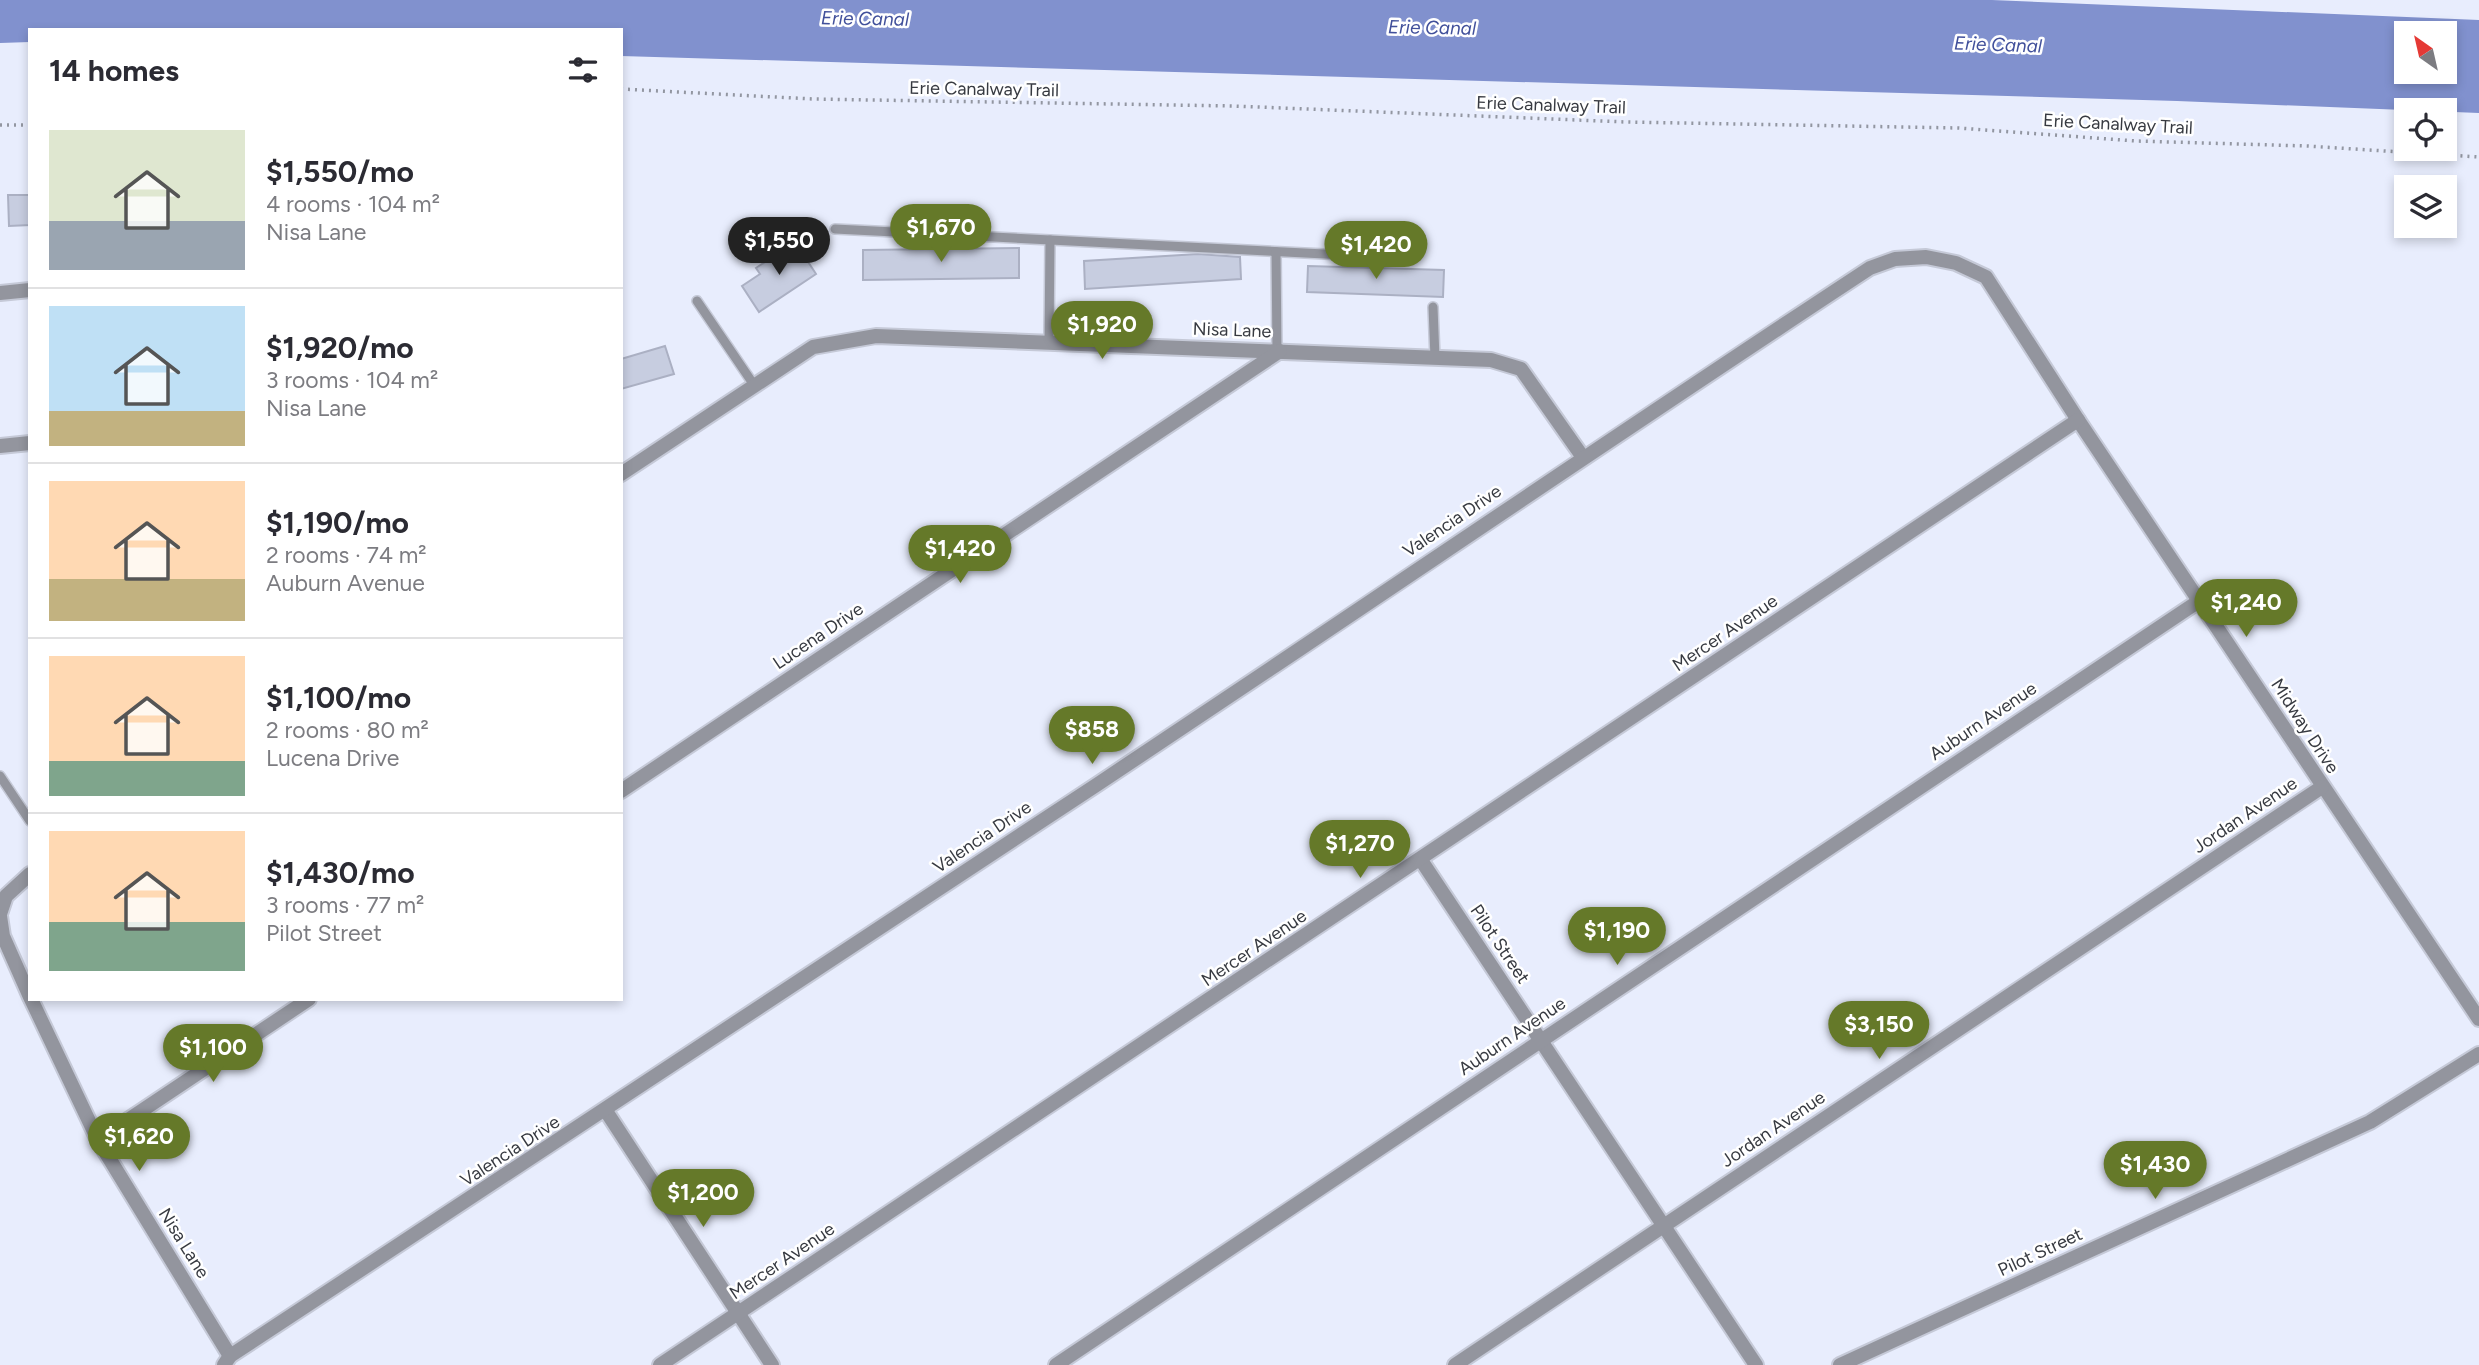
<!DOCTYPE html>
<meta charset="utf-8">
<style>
:root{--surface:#fff;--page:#f2f2f3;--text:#2b2b33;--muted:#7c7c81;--line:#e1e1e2;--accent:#657929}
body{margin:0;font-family:Figtree,sans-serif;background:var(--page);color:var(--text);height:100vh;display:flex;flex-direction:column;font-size:26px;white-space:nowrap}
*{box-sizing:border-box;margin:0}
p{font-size:23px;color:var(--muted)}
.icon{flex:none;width:38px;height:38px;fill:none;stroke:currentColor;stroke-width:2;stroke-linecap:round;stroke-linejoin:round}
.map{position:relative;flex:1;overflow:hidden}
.sheet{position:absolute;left:28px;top:28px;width:595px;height:973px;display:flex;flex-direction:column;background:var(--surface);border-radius:0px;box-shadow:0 4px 10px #0003}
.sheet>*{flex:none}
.needle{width:46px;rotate:326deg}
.buttons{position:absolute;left:2394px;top:21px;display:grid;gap:14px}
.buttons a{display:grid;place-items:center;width:63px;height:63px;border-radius:0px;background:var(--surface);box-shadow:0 4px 10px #0003;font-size:35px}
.price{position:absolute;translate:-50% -60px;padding:0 16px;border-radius:24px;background:var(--accent);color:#fff;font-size:23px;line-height:46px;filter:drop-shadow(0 2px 4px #0008)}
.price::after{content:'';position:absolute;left:50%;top:42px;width:21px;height:16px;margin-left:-10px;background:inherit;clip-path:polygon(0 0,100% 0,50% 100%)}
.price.on{background:#222;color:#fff}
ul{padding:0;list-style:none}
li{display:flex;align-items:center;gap:21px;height:175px;padding:0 21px}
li+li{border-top:2px solid var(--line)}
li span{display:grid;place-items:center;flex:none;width:196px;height:140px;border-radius:0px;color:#555}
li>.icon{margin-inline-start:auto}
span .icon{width:84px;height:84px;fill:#fffc;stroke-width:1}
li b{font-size:30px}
h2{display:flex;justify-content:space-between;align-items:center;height:84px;padding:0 21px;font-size:30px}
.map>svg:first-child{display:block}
.water{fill:#8191ce;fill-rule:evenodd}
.building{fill:#c7cde0;stroke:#abb0c3;stroke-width:2}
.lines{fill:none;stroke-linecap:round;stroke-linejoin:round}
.lane-casing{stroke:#c5c9d7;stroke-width:12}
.street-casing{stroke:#c5c9d7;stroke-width:18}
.path{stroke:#9296a1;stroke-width:3.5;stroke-dasharray:2 5;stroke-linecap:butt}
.lane{stroke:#93959e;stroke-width:9}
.street{stroke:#93959e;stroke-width:14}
.labels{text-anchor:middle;stroke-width:5;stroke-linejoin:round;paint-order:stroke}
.street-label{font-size:18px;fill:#373a41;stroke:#fff}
.water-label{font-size:19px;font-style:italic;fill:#41509b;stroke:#fff}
</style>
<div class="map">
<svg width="2479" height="1365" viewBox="0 0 2479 1365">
<rect width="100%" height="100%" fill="#e8edfd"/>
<path class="water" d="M0,0H1992L2479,20V113L2177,101L621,56V30H30V42L0,43ZM2406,33H2445V72H2406Z"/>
<g class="building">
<polygon points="8,195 30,195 30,225 9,226"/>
<polygon points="795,242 816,274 759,312 742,286 760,274 756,268"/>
<polygon points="1019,248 1019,278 863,280 863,250"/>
<polygon points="1198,254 1240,257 1241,279 1085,289 1084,261"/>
<polygon points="1308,266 1444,270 1443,297 1307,292"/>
<polygon points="665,346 674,374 621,389 621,359"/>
</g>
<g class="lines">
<g class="lane-casing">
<g id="lane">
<polyline points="835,229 1404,258"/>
<polyline points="1276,252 1277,351"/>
<polyline points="697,301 754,385"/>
<polyline points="1433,307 1435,358"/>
<polyline points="1049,341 1050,240"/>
<polyline points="0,776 30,821"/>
</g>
</g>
<g class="street-casing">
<g id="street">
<polyline points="0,293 30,290"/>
<polyline points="0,446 30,443"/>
<polyline points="621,474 813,347 876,336 1491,360 1521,369 1582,456"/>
<polyline points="621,791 1280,351"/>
<polyline points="1421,860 1756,1365"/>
<polyline points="0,914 6,896 30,874"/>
<polyline points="0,916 3,936 30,997"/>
<polyline points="31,999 98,1140 230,1356"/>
<polyline points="606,1111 772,1365"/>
<polyline points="98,1140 309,999"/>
<path d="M224,1365L230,1356C579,1129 925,900 1270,669C1470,535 1669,400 1870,268L1895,259L1926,257L1956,263L1986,277L2078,420L2479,1019"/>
<polyline points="660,1365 2078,420"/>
<polyline points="1056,1365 2199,601"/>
<polyline points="1455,1365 2322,787"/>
<polyline points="1840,1365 2370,1122 2479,1054"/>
</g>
</g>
<g class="path">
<polyline points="621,89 813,99 1233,106 1626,122 1958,128 2136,141 2307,146 2479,157"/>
<polyline points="0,125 30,125"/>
</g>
<use href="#lane" class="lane"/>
<use href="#street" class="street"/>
</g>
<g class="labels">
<g class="street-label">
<text transform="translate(984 89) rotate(1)" y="6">Erie Canalway Trail</text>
<text transform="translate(1551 105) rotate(2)" y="6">Erie Canalway Trail</text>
<text transform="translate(2118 124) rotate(3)" y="6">Erie Canalway Trail</text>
<text transform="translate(1232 330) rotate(2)" y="6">Nisa Lane</text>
<text transform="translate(1452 521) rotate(-34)" y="6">Valencia Drive</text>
<text transform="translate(1725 633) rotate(-34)" y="6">Mercer Avenue</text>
<text transform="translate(818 636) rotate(-34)" y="6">Lucena Drive</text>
<text transform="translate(1983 721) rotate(-34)" y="6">Auburn Avenue</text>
<text transform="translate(2305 726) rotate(57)" y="6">Midway Drive</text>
<text transform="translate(2245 815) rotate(-34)" y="6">Jordan Avenue</text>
<text transform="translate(982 837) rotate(-34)" y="6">Valencia Drive</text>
<text transform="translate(1500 944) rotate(56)" y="6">Pilot Street</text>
<text transform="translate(1254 948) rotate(-34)" y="6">Mercer Avenue</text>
<text transform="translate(1512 1036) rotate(-34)" y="6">Auburn Avenue</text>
<text transform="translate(1773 1129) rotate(-34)" y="6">Jordan Avenue</text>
<text transform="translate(510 1151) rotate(-33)" y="6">Valencia Drive</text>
<text transform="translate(184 1243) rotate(58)" y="6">Nisa Lane</text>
<text transform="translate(2040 1252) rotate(-25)" y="6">Pilot Street</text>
<text transform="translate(782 1261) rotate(-34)" y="6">Mercer Avenue</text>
</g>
<g class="water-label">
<text transform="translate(865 18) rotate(1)" y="7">Erie Canal</text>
<text transform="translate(1432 27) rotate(1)" y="7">Erie Canal</text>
<text transform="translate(1998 44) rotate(2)" y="7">Erie Canal</text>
</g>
</g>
</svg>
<div class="buttons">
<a><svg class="needle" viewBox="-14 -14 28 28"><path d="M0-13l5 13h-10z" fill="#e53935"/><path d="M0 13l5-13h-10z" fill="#7c7c81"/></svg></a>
<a><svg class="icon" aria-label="locate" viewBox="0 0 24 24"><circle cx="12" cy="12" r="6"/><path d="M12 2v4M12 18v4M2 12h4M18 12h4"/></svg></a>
<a><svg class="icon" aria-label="layers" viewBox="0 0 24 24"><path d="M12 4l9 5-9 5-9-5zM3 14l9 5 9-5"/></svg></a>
</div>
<b class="price" style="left:941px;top:264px">$1,670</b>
<b class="price on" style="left:779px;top:277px">$1,550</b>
<b class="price" style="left:1376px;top:281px">$1,420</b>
<b class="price" style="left:1102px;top:361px">$1,920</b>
<b class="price" style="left:960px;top:585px">$1,420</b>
<b class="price" style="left:2246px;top:639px">$1,240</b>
<b class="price" style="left:1092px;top:766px">$858</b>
<b class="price" style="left:1360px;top:880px">$1,270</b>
<b class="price" style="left:1617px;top:967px">$1,190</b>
<b class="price" style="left:1879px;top:1061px">$3,150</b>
<b class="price" style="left:213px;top:1084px">$1,100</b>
<b class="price" style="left:139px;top:1173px">$1,620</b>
<b class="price" style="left:2155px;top:1201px">$1,430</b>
<b class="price" style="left:703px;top:1229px">$1,200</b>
<section class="sheet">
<h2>14 homes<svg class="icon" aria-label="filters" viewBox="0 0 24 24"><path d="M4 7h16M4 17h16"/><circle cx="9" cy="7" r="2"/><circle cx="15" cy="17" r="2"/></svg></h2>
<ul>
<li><span style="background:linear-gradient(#dfe7d0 65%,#9aa5b1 0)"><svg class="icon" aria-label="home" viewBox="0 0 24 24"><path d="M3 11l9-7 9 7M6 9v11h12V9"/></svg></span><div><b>$1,550/mo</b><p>4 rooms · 104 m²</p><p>Nisa Lane</p></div></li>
<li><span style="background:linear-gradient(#bfe0f5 75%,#c2b280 0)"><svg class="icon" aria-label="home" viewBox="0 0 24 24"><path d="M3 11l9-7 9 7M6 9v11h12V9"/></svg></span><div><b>$1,920/mo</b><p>3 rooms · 104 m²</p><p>Nisa Lane</p></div></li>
<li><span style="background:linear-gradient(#ffd9b3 70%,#c2b280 0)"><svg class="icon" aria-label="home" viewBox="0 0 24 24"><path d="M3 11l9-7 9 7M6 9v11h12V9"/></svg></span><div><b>$1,190/mo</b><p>2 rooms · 74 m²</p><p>Auburn Avenue</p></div></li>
<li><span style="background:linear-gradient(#ffd9b3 75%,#7fa58c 0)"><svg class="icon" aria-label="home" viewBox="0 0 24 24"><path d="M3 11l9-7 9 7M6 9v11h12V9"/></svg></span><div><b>$1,100/mo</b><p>2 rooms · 80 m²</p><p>Lucena Drive</p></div></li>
<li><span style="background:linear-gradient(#ffd9b3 65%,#7fa58c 0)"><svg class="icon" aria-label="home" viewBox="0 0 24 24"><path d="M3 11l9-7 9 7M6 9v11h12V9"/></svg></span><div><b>$1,430/mo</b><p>3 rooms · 77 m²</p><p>Pilot Street</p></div></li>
</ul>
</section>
</div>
